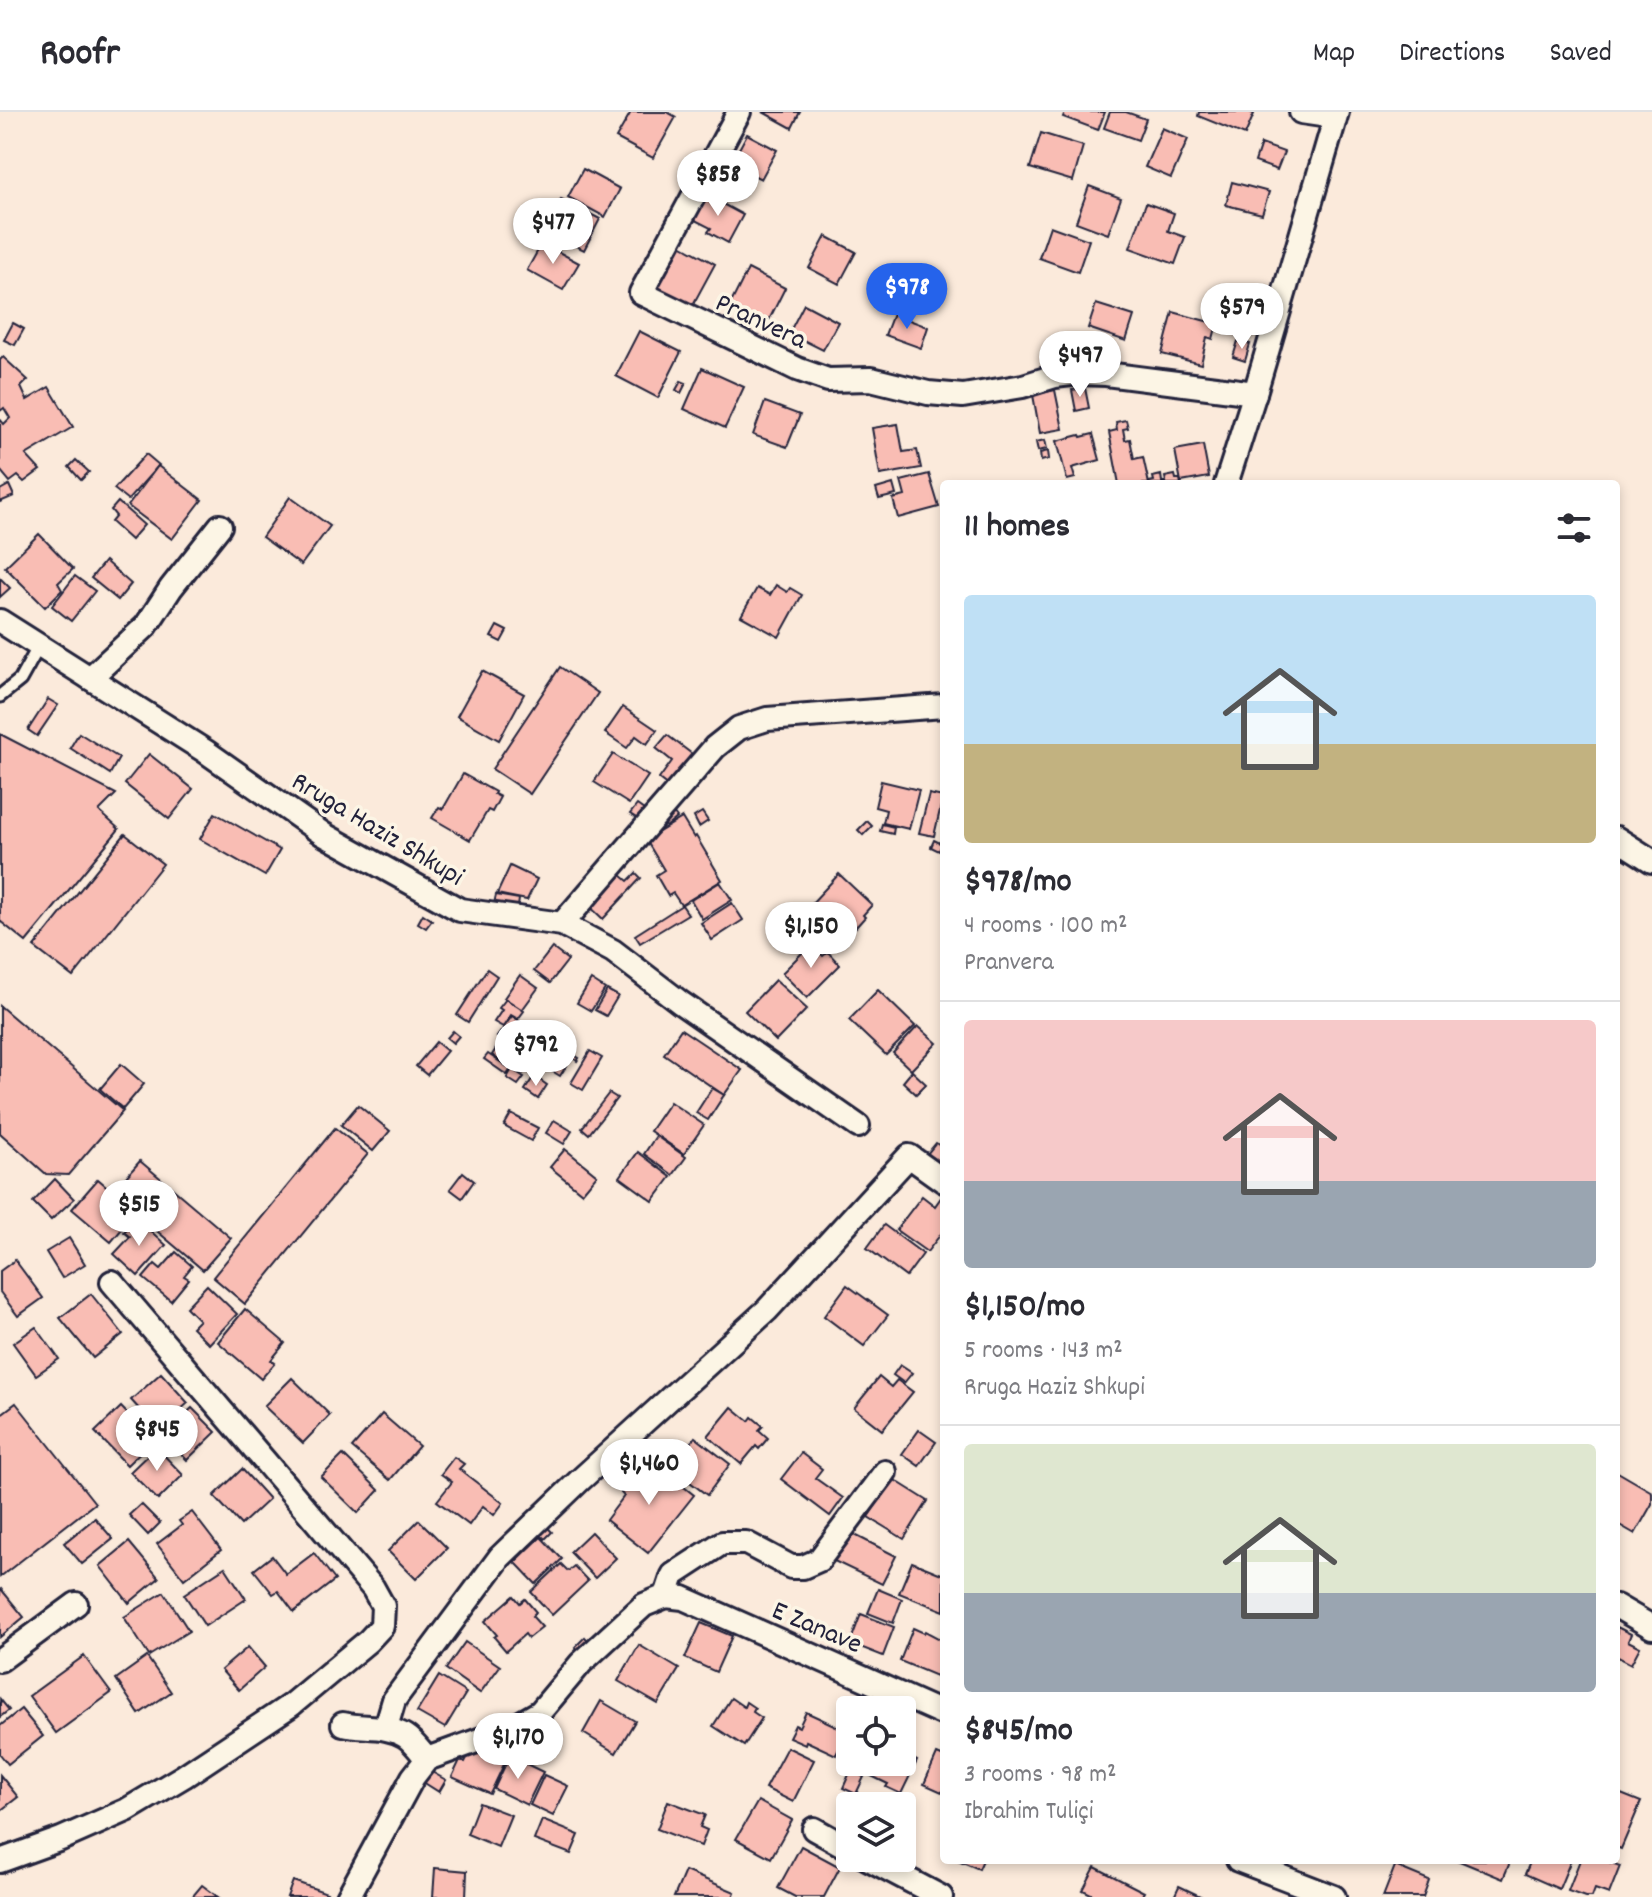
<!DOCTYPE html>
<meta charset="utf-8">
<style>
:root{--surface:#fff;--page:#f7f7f7;--text:#2b2b33;--muted:#7c7c81;--line:#e1e1e2;--accent:#2563eb}
body{margin:0;font-family:Dekko,sans-serif;background:var(--page);color:var(--text);height:100vh;display:flex;flex-direction:column;font-size:30px;white-space:nowrap}
*{box-sizing:border-box;margin:0}
p{font-size:26px;color:var(--muted)}
.icon{flex:none;width:44px;height:44px;fill:none;stroke:currentColor;stroke-width:2;stroke-linecap:round;stroke-linejoin:round}
.map{position:relative;flex:1;overflow:hidden}
.panel{position:absolute;left:940px;top:368px;width:680px;height:1384px;display:flex;flex-direction:column;background:var(--surface);border-radius:8px;box-shadow:0 4px 12px #0003}
.panel>*{flex:none}
.fabs{position:absolute;left:836px;top:1584px;display:grid;gap:16px}
.fabs a{display:grid;place-items:center;width:80px;height:80px;border-radius:8px;background:var(--surface);box-shadow:0 4px 12px #0003;font-size:40px}
.price{position:absolute;translate:-50% -68px;padding:0 18px;border-radius:28px;background:#fff;color:#222;font-size:26px;line-height:52px;filter:drop-shadow(0 2px 4px #0008)}
.price::after{content:'';position:absolute;left:50%;top:48px;width:24px;height:18px;margin-left:-12px;background:inherit;clip-path:polygon(0 0,100% 0,50% 100%)}
.price.current{background:var(--accent);color:#fff}
ul{padding:0;list-style:none}
li{display:grid;align-content:center;gap:16px;height:424px;padding:0 24px}
li+li{border-top:2px solid var(--line)}
li span{display:grid;place-items:center;height:248px;border-radius:8px;color:#555}
li>.icon{margin-inline-start:auto}
span .icon{width:144px;height:144px;fill:#fffc;stroke-width:1}
li b{font-size:34px}
h2{display:flex;justify-content:space-between;align-items:center;height:96px;padding:0 24px;font-size:34px}
header{display:flex;align-items:center;gap:48px;box-sizing:border-box;height:112px;padding:0 40px;background:var(--surface);border-bottom:2px solid var(--line)}
header strong{font-size:38px}
nav{display:flex;gap:44px;margin-inline-start:auto;font-size:28px}
.map>svg:first-child{display:block}
.building{fill:#f9bdb4;stroke:#22223b;stroke-width:2}
.lines{fill:none;stroke-linecap:round;stroke-linejoin:round}
.lane-casing{stroke:#22223b;stroke-width:17}
.street-casing{stroke:#22223b;stroke-width:28}
.lane{stroke:#fcf5e5;stroke-width:11}
.street{stroke:#fcf5e5;stroke-width:22}
.labels{text-anchor:middle;stroke-width:7;stroke-linejoin:round;paint-order:stroke}
.street-label{font-size:28px;fill:#22223b;stroke:#fcf5e5}
</style>
<header>
<strong>Roofr</strong>
<nav><a>Map</a><a>Directions</a><a>Saved</a></nav>
</header>
<div class="map">
<svg width="1652" height="1785" viewBox="0 0 1652 1785">
<rect width="100%" height="100%" fill="#fbeadb"/>
<filter id="ink" filterUnits="userSpaceOnUse"><feTurbulence type="fractalNoise" baseFrequency=".0125" numOctaves="2"/><feDisplacementMap in="SourceGraphic" scale="16" xChannelSelector="R" yChannelSelector="G"/><feConvolveMatrix kernelMatrix="1 2 1 2 8 2 1 2 1" color-interpolation-filters="sRGB"/></filter>
<g filter="url(#ink)">
<g class="building">
<polygon points="631,0 667,0 676,5 653,46 616,26"/>
<polygon points="763,0 800,0 792,16"/>
<polygon points="1065,0 1105,0 1098,18 1063,5"/>
<polygon points="1110,0 1126,0 1146,7 1138,28 1104,16"/>
<polygon points="1199,0 1250,0 1254,2 1245,23 1198,4"/>
<polygon points="1162,16 1188,27 1171,66 1145,55"/>
<polygon points="1041,21 1083,34 1073,69 1030,56"/>
<polygon points="747,22 777,38 761,67 731,52"/>
<polygon points="1261,32 1284,40 1277,58 1255,50"/>
<polygon points="583,57 620,77 605,105 568,85"/>
<polygon points="1232,70 1269,80 1262,102 1226,93"/>
<polygon points="1089,74 1121,86 1108,122 1076,110"/>
<polygon points="706,83 743,103 728,131 708,120 711,116 693,107"/>
<polygon points="561,87 600,107 584,138 545,118"/>
<polygon points="1146,91 1174,101 1168,119 1185,125 1175,152 1130,136"/>
<polygon points="1050,114 1089,128 1078,160 1039,146"/>
<polygon points="826,124 856,140 839,172 809,156"/>
<polygon points="542,131 579,151 563,178 527,158"/>
<polygon points="679,132 715,152 689,200 652,179"/>
<polygon points="748,157 785,176 765,216 728,197"/>
<polygon points="804,192 838,210 823,238 789,221"/>
<polygon points="1096,192 1134,204 1126,229 1088,216"/>
<polygon points="1173,200 1217,212 1213,227 1207,225 1201,252 1162,242"/>
<polygon points="893,202 928,215 921,236 885,223"/>
<polygon points="13,211 24,217 15,233 4,228"/>
<polygon points="639,219 681,240 658,286 616,264"/>
<polygon points="1238,229 1250,232 1245,249 1233,245"/>
<polygon points="3,245 28,268 21,275 27,288 49,275 73,315 26,343 40,358 24,370 18,364 10,370 0,358 0,307 4,312 10,306 4,296 0,299 0,248"/>
<polygon points="702,256 744,275 725,316 684,297"/>
<polygon points="681,269 686,271 681,281 676,278"/>
<polygon points="1085,276 1089,296 1076,299 1072,278"/>
<polygon points="1055,278 1063,317 1040,321 1033,283"/>
<polygon points="765,290 800,303 787,335 753,323"/>
<polygon points="1126,308 1128,316 1123,317 1125,328 1130,327 1134,347 1143,345 1149,372 1119,372 1109,320 1117,318 1116,310"/>
<polygon points="898,312 903,340 917,338 921,356 880,363 872,316"/>
<polygon points="1093,322 1100,348 1072,356 1075,366 1067,368 1057,329 1080,323 1081,325"/>
<polygon points="1045,328 1047,337 1038,339 1036,330"/>
<polygon points="1203,333 1209,365 1181,370 1175,338"/>
<polygon points="1048,339 1049,347 1041,349 1040,341"/>
<polygon points="146,342 159,353 128,388 114,377"/>
<polygon points="76,348 89,360 81,368 69,355"/>
<polygon points="158,354 202,388 172,427 128,394"/>
<polygon points="929,362 939,395 898,406 893,387 905,384 901,369"/>
<polygon points="1161,363 1162,370 1166,370 1165,365 1175,363 1176,367 1180,367 1181,372 1150,372 1149,370 1154,369 1153,365"/>
<polygon points="893,372 896,383 879,387 876,377"/>
<polygon points="9,373 14,384 0,390 0,378"/>
<polygon points="290,385 330,414 301,453 262,425"/>
<polygon points="118,390 144,413 131,428 111,410 116,404 111,398"/>
<polygon points="39,422 73,457 58,471 62,478 45,495 5,455"/>
<polygon points="105,449 131,472 118,488 91,466"/>
<polygon points="75,464 95,479 71,509 52,494"/>
<polygon points="0,466 10,476 0,485"/>
<polygon points="776,473 787,480 790,476 802,483 779,525 741,504 757,476 770,483"/>
<polygon points="497,514 507,519 501,530 491,525"/>
<polygon points="560,555 598,581 530,682 492,657"/>
<polygon points="482,559 524,582 499,628 457,604"/>
<polygon points="48,587 58,593 37,624 28,618"/>
<polygon points="623,595 657,618 647,632 636,624 627,636 605,621"/>
<polygon points="79,621 119,646 110,662 70,636"/>
<polygon points="0,622 116,682 99,699 119,717 26,830 0,809"/>
<polygon points="667,623 692,642 668,674 659,667 672,649 656,636"/>
<polygon points="149,642 193,677 169,707 125,672"/>
<polygon points="613,642 648,664 629,692 594,670"/>
<polygon points="463,662 495,680 494,682 500,685 492,700 488,698 470,728 432,706 439,695 443,697"/>
<polygon points="881,669 919,678 909,717 883,711 886,698 875,695"/>
<polygon points="929,682 943,685 934,724 919,721"/>
<polygon points="637,693 644,698 638,707 630,702"/>
<polygon points="669,696 677,706 666,715 660,707"/>
<polygon points="702,700 708,709 699,715 694,705"/>
<polygon points="215,701 280,738 265,764 200,727"/>
<polygon points="682,706 694,726 696,724 722,768 681,793 673,781 668,784 656,763 664,758 646,728"/>
<polygon points="867,709 872,714 863,723 858,718"/>
<polygon points="882,712 894,715 893,722 880,719"/>
<polygon points="125,722 163,752 73,865 34,835"/>
<polygon points="934,728 942,732 939,739 931,735"/>
<polygon points="510,754 537,767 527,788 497,782"/>
<polygon points="615,758 628,769 636,761 641,766 603,807 585,790"/>
<polygon points="839,762 872,793 863,803 865,805 856,815 854,812 843,824 810,793"/>
<polygon points="720,770 732,788 702,807 691,788"/>
<polygon points="496,783 519,787 518,795 494,792"/>
<polygon points="732,791 743,808 712,828 701,811"/>
<polygon points="682,793 688,802 640,831 635,823"/>
<polygon points="423,802 432,808 426,816 418,811"/>
<polygon points="811,832 823,844 828,840 840,853 807,886 782,861"/>
<polygon points="552,836 568,848 550,871 534,859"/>
<polygon points="487,857 497,864 468,910 457,903"/>
<polygon points="520,863 538,876 522,898 504,886"/>
<polygon points="591,868 605,877 591,899 577,891"/>
<polygon points="775,868 807,897 776,929 745,899"/>
<polygon points="607,878 618,884 606,904 595,898"/>
<polygon points="878,878 915,914 886,943 849,908"/>
<polygon points="506,887 524,899 518,907 511,903 503,915 494,910 502,898 499,896"/>
<polygon points="0,894 123,999 68,1063 46,1062 0,1021"/>
<polygon points="512,904 524,912 510,933 497,925"/>
<polygon points="528,910 552,926 537,949 533,946 523,961 502,947"/>
<polygon points="918,914 937,931 911,958 893,941"/>
<polygon points="681,917 742,958 724,983 664,942"/>
<polygon points="453,919 459,924 453,931 447,926"/>
<polygon points="501,929 509,935 500,949 492,943"/>
<polygon points="553,929 579,946 577,949 572,945 560,964 539,951"/>
<polygon points="436,930 447,939 427,963 416,954"/>
<polygon points="590,939 602,946 583,978 571,971"/>
<polygon points="488,942 511,957 507,963 484,947"/>
<polygon points="121,952 144,972 123,997 100,977"/>
<polygon points="512,957 524,965 518,973 507,966"/>
<polygon points="912,959 926,972 916,982 903,970"/>
<polygon points="534,964 547,973 538,987 525,978"/>
<polygon points="712,976 724,983 708,1008 696,1001"/>
<polygon points="609,981 617,986 589,1022 582,1016"/>
<polygon points="670,990 704,1013 684,1042 650,1019"/>
<polygon points="358,993 390,1019 373,1039 341,1013"/>
<polygon points="511,1002 538,1016 531,1029 504,1014"/>
<polygon points="554,1008 572,1019 564,1032 546,1021"/>
<polygon points="335,1016 368,1042 245,1192 213,1165"/>
<polygon points="656,1024 686,1045 673,1063 644,1042"/>
<polygon points="936,1031 944,1037 944,1057 926,1043"/>
<polygon points="565,1037 597,1063 582,1081 550,1055"/>
<polygon points="638,1040 671,1065 653,1089 620,1065"/>
<polygon points="140,1049 231,1126 203,1158 112,1081"/>
<polygon points="463,1060 474,1069 462,1086 450,1077"/>
<polygon points="55,1067 74,1087 51,1108 33,1090"/>
<polygon points="98,1067 112,1079 108,1084 133,1104 111,1130 72,1097"/>
<polygon points="922,1084 935,1094 942,1084 944,1085 944,1118 927,1140 896,1118"/>
<polygon points="136,1106 166,1133 138,1164 114,1142 130,1125 124,1120"/>
<polygon points="884,1113 923,1142 906,1165 867,1136"/>
<polygon points="69,1126 85,1152 62,1166 46,1140"/>
<polygon points="176,1140 192,1154 184,1164 189,1167 171,1189 143,1166 155,1152 161,1157"/>
<polygon points="15,1148 43,1186 18,1204 0,1180 0,1159"/>
<polygon points="207,1173 237,1202 209,1232 192,1215 199,1208 186,1195"/>
<polygon points="847,1173 888,1203 864,1234 824,1204"/>
<polygon points="91,1182 123,1222 93,1246 60,1206"/>
<polygon points="245,1197 285,1231 271,1248 275,1251 261,1267 218,1230"/>
<polygon points="36,1215 59,1247 36,1263 13,1231"/>
<polygon points="900,1253 912,1261 904,1271 893,1263"/>
<polygon points="161,1261 188,1291 158,1318 131,1288"/>
<polygon points="879,1265 891,1275 897,1268 913,1280 882,1318 854,1296"/>
<polygon points="292,1266 330,1303 303,1331 264,1294"/>
<polygon points="16,1291 95,1391 0,1465 0,1303"/>
<polygon points="121,1295 153,1328 127,1353 95,1320"/>
<polygon points="732,1295 749,1309 752,1305 763,1314 759,1318 768,1326 759,1337 756,1334 741,1352 708,1324"/>
<polygon points="192,1296 216,1320 187,1348 163,1323"/>
<polygon points="382,1302 419,1334 390,1368 352,1336"/>
<polygon points="919,1318 936,1330 919,1354 902,1342"/>
<polygon points="695,1325 730,1352 707,1383 669,1354 681,1338 684,1340"/>
<polygon points="156,1335 183,1363 158,1388 130,1360"/>
<polygon points="801,1341 822,1357 815,1366 843,1386 830,1404 781,1367"/>
<polygon points="343,1343 379,1378 358,1401 321,1365"/>
<polygon points="454,1345 464,1352 459,1357 503,1391 494,1403 483,1394 469,1413 437,1389 452,1370 441,1362"/>
<polygon points="655,1352 694,1383 648,1441 606,1408 624,1384 621,1381 620,1377 622,1373 626,1370 633,1373 641,1364 643,1366"/>
<polygon points="242,1357 269,1387 241,1413 214,1384"/>
<polygon points="1616,1359 1652,1380 1652,1392 1635,1422 1616,1411"/>
<polygon points="893,1367 928,1389 904,1427 868,1405"/>
<polygon points="141,1392 160,1411 148,1423 129,1403"/>
<polygon points="192,1400 221,1438 184,1467 157,1432 182,1413 179,1409"/>
<polygon points="95,1406 113,1427 82,1452 64,1431"/>
<polygon points="419,1408 447,1436 416,1467 388,1439"/>
<polygon points="541,1408 552,1420 545,1427 541,1423 537,1427 530,1419"/>
<polygon points="845,1418 896,1444 882,1472 830,1447"/>
<polygon points="591,1420 616,1446 595,1466 570,1440"/>
<polygon points="541,1425 562,1447 536,1472 515,1450"/>
<polygon points="129,1430 159,1466 129,1491 100,1454"/>
<polygon points="314,1441 335,1468 294,1500 278,1479 273,1482 254,1458 272,1444 286,1462"/>
<polygon points="912,1450 944,1463 944,1499 899,1481"/>
<polygon points="561,1452 568,1459 574,1454 588,1469 552,1503 531,1480"/>
<polygon points="225,1455 246,1487 205,1514 184,1482"/>
<polygon points="1,1477 24,1505 0,1525 0,1478"/>
<polygon points="878,1477 902,1487 893,1511 868,1501"/>
<polygon points="164,1480 189,1519 149,1544 124,1505"/>
<polygon points="514,1484 520,1491 525,1487 536,1500 532,1504 542,1515 528,1526 525,1522 506,1539 494,1525 497,1523 485,1509"/>
<polygon points="861,1502 894,1515 883,1544 850,1531"/>
<polygon points="701,1511 732,1524 716,1560 685,1546"/>
<polygon points="1617,1515 1631,1522 1628,1529 1640,1535 1631,1552 1616,1544"/>
<polygon points="913,1516 924,1521 925,1519 944,1529 944,1544 936,1564 900,1549"/>
<polygon points="585,1525 593,1534 582,1543 575,1535"/>
<polygon points="465,1530 500,1554 480,1581 446,1557"/>
<polygon points="639,1533 679,1557 658,1592 618,1569"/>
<polygon points="248,1535 265,1555 239,1578 221,1558"/>
<polygon points="84,1544 111,1581 56,1621 29,1584"/>
<polygon points="147,1545 171,1580 139,1602 116,1567"/>
<polygon points="439,1564 466,1581 445,1616 417,1600"/>
<polygon points="888,1585 903,1592 900,1598 882,1598"/>
<polygon points="731,1586 744,1595 746,1590 755,1596 753,1600 762,1606 744,1634 713,1614"/>
<polygon points="0,1587 9,1598 0,1605"/>
<polygon points="601,1589 635,1609 616,1641 583,1621"/>
<polygon points="902,1596 911,1600 903,1619 901,1598"/>
<polygon points="21,1597 43,1624 8,1652 0,1642 0,1614"/>
<polygon points="806,1600 847,1619 836,1643 806,1629 805,1632 789,1625 795,1613 799,1615"/>
<polygon points="474,1632 506,1648 490,1682 452,1665 460,1648 465,1650"/>
<polygon points="787,1635 814,1648 793,1690 765,1676"/>
<polygon points="902,1641 917,1649 901,1682 886,1675 888,1672 863,1660 868,1650 902,1650"/>
<polygon points="937,1642 944,1645 944,1681 924,1672"/>
<polygon points="514,1646 543,1660 527,1693 494,1677 508,1647 513,1649"/>
<polygon points="851,1658 864,1665 856,1682 843,1676"/>
<polygon points="430,1659 446,1668 439,1680 423,1670"/>
<polygon points="0,1663 18,1685 0,1699"/>
<polygon points="544,1663 568,1674 553,1704 530,1693"/>
<polygon points="1616,1680 1641,1690 1621,1737 1616,1735"/>
<polygon points="668,1689 705,1703 700,1715 707,1718 701,1734 657,1717"/>
<polygon points="758,1689 792,1708 771,1746 736,1727"/>
<polygon points="479,1691 511,1703 498,1735 467,1722"/>
<polygon points="542,1708 579,1723 571,1742 534,1728"/>
<polygon points="801,1734 840,1755 824,1785 795,1785 778,1776"/>
<polygon points="958,1748 983,1748 979,1757"/>
<polygon points="1457,1748 1511,1748 1503,1767"/>
<polygon points="1531,1748 1571,1748 1559,1777 1525,1762"/>
<polygon points="1580,1748 1603,1748 1620,1754 1609,1782 1595,1777 1592,1785 1585,1785 1568,1779"/>
<polygon points="1395,1754 1429,1768 1423,1785 1383,1785"/>
<polygon points="1095,1755 1144,1780 1141,1785 1097,1785 1083,1778"/>
<polygon points="435,1756 467,1759 466,1785 433,1785"/>
<polygon points="685,1759 735,1780 733,1785 674,1785"/>
<polygon points="293,1769 327,1781 325,1785 287,1785"/>
<polygon points="202,1773 218,1785 192,1785"/>
<polygon points="1179,1774 1202,1785 1174,1785"/>
</g>
<g class="lines">
<g class="lane-casing">
<polyline id="lane" points="0,584 20,568 39,534"/>
</g>
<g class="street-casing">
<g id="street">
<polyline points="739,0 641,181 797,257 828,268 871,267 928,281 963,284 1023,274 1055,264 1079,261 1106,262 1255,281"/>
<polyline points="1301,0 1335,5"/>
<polyline points="1226,372 1255,281 1337,0"/>
<polyline points="0,509 205,639 323,722 460,798 562,812 613,839 681,891 858,1014"/>
<polyline points="90,566 146,514 171,476 220,414"/>
<polyline points="1616,726 1652,749"/>
<polyline points="562,812 715,635 739,616 767,607 944,594"/>
<polyline points="666,1484 673,1463 722,1431 746,1431 791,1455 803,1455 819,1448 885,1360"/>
<polyline points="1616,1494 1652,1515"/>
<polyline points="0,1548 76,1492"/>
<path d="M343,1612C363,1617 386,1612 405,1624C413,1629 420,1639 427,1647"/>
<polyline points="386,1615 394,1588 500,1445 579,1369 767,1198 909,1044 944,1069"/>
<polyline points="814,1717 850,1737"/>
<polyline points="867,1746 941,1785"/>
<polyline points="1238,1748 1334,1785"/>
<polyline points="0,1749 61,1727 127,1698 184,1664 291,1593 368,1529 382,1514 383,1494 373,1476 112,1170"/>
<polyline points="348,1785 413,1665 427,1647 512,1616 540,1600 581,1551 644,1493 666,1484 683,1486 944,1602"/>
</g>
</g>
<use href="#lane" class="lane"/>
<use href="#street" class="street"/>
</g>
</g>
<g class="labels">
<g class="street-label">
<text transform="translate(762 207) rotate(25)" y="10">Pranvera</text>
<text transform="translate(379 715) rotate(31)" y="10">Rruga Haziz Shkupi</text>
<text transform="translate(818 1513) rotate(23)" y="10">E Zanave</text>
</g>
</g>
</svg>
<div class="fabs">
<a><svg class="icon" aria-label="locate" viewBox="0 0 24 24"><circle cx="12" cy="12" r="6"/><path d="M12 2v4M12 18v4M2 12h4M18 12h4"/></svg></a>
<a><svg class="icon" aria-label="layers" viewBox="0 0 24 24"><path d="M12 4l9 5-9 5-9-5zM3 14l9 5 9-5"/></svg></a>
</div>
<b class="price" style="left:718px;top:106px">$858</b>
<b class="price" style="left:553px;top:154px">$477</b>
<b class="price current" style="left:907px;top:219px">$978</b>
<b class="price" style="left:1242px;top:239px">$579</b>
<b class="price" style="left:1080px;top:287px">$497</b>
<b class="price" style="left:811px;top:858px">$1,150</b>
<b class="price" style="left:536px;top:976px">$792</b>
<b class="price" style="left:139px;top:1136px">$515</b>
<b class="price" style="left:157px;top:1361px">$845</b>
<b class="price" style="left:649px;top:1395px">$1,460</b>
<b class="price" style="left:518px;top:1669px">$1,170</b>
<section class="panel">
<h2>11 homes<svg class="icon" aria-label="filters" viewBox="0 0 24 24"><path d="M4 7h16M4 17h16"/><circle cx="9" cy="7" r="2"/><circle cx="15" cy="17" r="2"/></svg></h2>
<ul>
<li><span style="background:linear-gradient(#bfe0f5 60%,#c2b280 0)"><svg class="icon" aria-label="home" viewBox="0 0 24 24"><path d="M3 11l9-7 9 7M6 9v11h12V9"/></svg></span><div><b>$978/mo</b><p>4 rooms · 100 m²</p><p>Pranvera</p></div></li>
<li><span style="background:linear-gradient(#f6c9c9 65%,#9aa5b1 0)"><svg class="icon" aria-label="home" viewBox="0 0 24 24"><path d="M3 11l9-7 9 7M6 9v11h12V9"/></svg></span><div><b>$1,150/mo</b><p>5 rooms · 143 m²</p><p>Rruga Haziz Shkupi</p></div></li>
<li><span style="background:linear-gradient(#dfe7d0 60%,#9aa5b1 0)"><svg class="icon" aria-label="home" viewBox="0 0 24 24"><path d="M3 11l9-7 9 7M6 9v11h12V9"/></svg></span><div><b>$845/mo</b><p>3 rooms · 98 m²</p><p>Ibrahim Tuliçi</p></div></li>
</ul>
</section>
</div>
